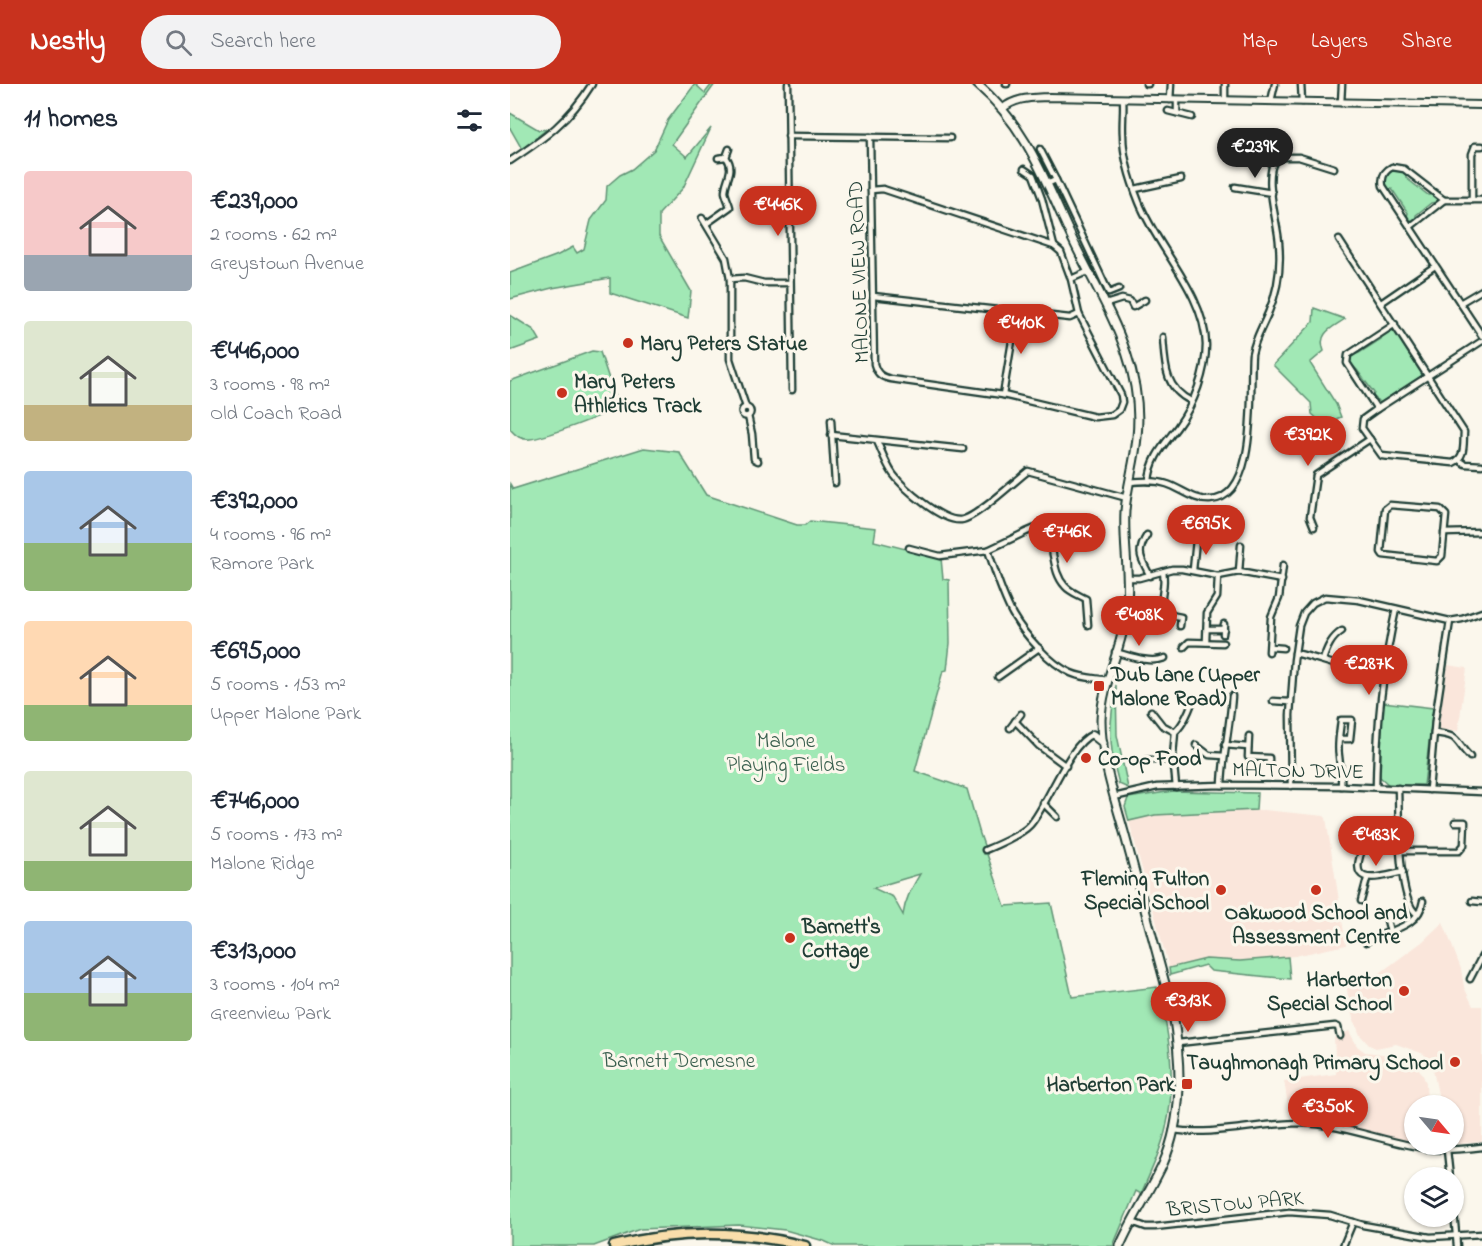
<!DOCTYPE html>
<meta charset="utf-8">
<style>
:root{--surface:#fff;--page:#f2f2f3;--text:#1f2937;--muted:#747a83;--accent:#c8321e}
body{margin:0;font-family:"Indie Flower",sans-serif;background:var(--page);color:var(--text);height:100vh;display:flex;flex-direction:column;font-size:22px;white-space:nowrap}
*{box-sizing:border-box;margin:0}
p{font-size:20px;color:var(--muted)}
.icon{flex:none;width:33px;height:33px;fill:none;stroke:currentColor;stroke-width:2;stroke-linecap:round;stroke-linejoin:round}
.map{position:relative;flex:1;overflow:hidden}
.details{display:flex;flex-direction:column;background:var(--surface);width:510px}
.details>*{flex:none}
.needle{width:39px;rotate:119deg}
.controls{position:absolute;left:894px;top:1011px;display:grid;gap:12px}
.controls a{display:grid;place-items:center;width:60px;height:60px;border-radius:50%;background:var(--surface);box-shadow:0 2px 4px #0004;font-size:30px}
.price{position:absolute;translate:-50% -51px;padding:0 14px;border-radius:21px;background:var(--accent);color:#fff;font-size:20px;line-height:39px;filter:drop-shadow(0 2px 3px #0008)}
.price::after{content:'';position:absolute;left:50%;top:36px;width:18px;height:14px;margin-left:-9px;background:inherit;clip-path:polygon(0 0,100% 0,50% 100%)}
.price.on{background:#222;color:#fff}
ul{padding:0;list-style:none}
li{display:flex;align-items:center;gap:18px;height:150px;padding:0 24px}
li span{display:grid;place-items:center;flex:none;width:168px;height:120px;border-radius:6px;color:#555}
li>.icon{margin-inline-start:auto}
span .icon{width:72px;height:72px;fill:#fffc;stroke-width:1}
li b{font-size:26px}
h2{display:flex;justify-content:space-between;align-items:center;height:72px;padding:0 24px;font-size:26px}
header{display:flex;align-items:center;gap:36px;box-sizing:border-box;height:84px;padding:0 30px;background:var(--accent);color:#fff}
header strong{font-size:28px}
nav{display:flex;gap:33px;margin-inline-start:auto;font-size:21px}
.search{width:420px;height:54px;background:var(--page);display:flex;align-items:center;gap:15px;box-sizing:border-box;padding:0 21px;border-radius:33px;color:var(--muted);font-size:22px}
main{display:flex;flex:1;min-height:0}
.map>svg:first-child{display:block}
.built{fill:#fae6db}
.green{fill:#a1e8b5;stroke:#609274;stroke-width:1.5;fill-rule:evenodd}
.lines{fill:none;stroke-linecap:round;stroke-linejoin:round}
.minor-casing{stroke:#1f3d34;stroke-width:9}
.tertiary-casing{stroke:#1f3d34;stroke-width:10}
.secondary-casing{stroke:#1f3d34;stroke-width:11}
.trunk-casing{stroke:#1f3d34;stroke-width:13}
.minor{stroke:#fbf7ec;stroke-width:4.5}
.tertiary{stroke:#fbf7ec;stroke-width:6}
.secondary{stroke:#fbf7ec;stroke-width:7}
.trunk{stroke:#f9deab;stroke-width:8}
.poi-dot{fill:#c8321e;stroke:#fbf7ec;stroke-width:2}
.labels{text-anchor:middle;stroke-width:6;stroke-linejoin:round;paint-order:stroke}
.street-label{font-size:21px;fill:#1f3d34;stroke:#fbf7ec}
.poi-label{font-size:21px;font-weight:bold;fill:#1f3d34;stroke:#fbf7ec;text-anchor:start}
.park-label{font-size:21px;fill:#395f4e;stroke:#fbf7ec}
</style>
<header>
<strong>Nestly</strong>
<div class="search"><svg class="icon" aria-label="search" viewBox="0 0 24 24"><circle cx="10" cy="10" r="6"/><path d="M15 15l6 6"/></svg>Search here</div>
<nav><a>Map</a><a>Layers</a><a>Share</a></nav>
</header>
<main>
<section class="details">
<h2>11 homes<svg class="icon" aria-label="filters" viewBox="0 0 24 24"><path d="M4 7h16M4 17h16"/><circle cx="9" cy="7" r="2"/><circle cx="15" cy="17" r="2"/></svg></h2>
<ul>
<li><span style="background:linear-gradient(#f6c9c9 70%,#9aa5b1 0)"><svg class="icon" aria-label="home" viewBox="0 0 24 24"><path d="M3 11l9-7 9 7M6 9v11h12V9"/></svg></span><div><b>€239,000</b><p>2 rooms · 62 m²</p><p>Greystown Avenue</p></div></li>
<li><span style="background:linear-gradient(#dfe7d0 70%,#c2b280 0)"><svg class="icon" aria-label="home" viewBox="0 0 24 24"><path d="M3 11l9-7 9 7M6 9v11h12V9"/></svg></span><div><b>€446,000</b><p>3 rooms · 98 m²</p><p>Old Coach Road</p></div></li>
<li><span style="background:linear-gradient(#a9c7e8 60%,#8fb573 0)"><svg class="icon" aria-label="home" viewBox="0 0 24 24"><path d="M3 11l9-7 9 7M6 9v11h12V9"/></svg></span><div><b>€392,000</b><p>4 rooms · 96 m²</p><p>Ramore Park</p></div></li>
<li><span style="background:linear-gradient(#ffd9b3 70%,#8fb573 0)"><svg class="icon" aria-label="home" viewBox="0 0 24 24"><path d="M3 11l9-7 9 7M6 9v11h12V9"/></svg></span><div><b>€695,000</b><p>5 rooms · 153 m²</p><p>Upper Malone Park</p></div></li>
<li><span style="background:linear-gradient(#dfe7d0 75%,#8fb573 0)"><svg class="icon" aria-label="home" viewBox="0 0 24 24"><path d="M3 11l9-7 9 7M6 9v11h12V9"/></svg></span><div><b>€746,000</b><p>5 rooms · 173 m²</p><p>Malone Ridge</p></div></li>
<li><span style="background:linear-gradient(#a9c7e8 60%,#8fb573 0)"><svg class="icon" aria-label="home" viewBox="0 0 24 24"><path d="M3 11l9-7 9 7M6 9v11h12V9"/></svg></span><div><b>€313,000</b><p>3 rooms · 104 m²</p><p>Greenview Park</p></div></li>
</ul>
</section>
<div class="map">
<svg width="972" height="1162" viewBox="0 0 972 1162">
<rect width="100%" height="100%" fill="#fbf7ec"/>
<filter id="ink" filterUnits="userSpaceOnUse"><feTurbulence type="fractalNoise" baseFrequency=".0167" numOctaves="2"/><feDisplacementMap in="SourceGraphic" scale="12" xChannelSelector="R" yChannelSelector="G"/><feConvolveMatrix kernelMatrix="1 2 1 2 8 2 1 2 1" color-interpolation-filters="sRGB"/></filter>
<g filter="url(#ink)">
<g class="built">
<polygon points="938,581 957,584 948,647 928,645"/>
<polygon points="754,726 814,732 816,734 836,861 785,872 730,877 696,875 659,884 619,737 645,731"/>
<polygon points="933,838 951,885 954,903 963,922 972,922 972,1058 948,1060 946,1044 944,1044 944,1022 932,1021 932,1015 929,1015 923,986 914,970 886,960 866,964 859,961 850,951 839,923 836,896 863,894 912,858"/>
<polygon points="839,947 847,962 855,968 889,972 903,978 912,989 916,999 917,1021 904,1022 904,1059 779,1027 774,997 826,990 824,954"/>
</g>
<g class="green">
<polygon points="185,0 195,9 202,0 205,0 162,60 177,73 201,44 173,104 149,130 149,152 181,207 178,234 100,209 100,194 42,204 0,215 0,189 48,171 63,163 67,169 74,165 81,136 96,116 97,102 110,91 122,85 144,66 158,36"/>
<polygon points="0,29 29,46 37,45 12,65 0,44"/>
<polygon points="885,85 896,89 896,94 918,111 925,111 927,114 927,118 921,119 906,131 906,135 903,137 897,133 898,129 882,105 878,105 875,101 876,92"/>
<path d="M804,224L835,235C822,244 807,249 814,267L800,279L826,320L831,333L813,340L802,330L801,319L763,281L803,238Z"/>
<polygon points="0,231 24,246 30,256 0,267"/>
<polygon points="880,246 886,248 890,253 890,256 899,270 902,271 913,287 913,291 870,319 863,312 864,309 847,286 840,279 841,272 849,269 871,255 872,252"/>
<path d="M82,267L90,268L108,322C99,330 34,354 20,355C11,356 6,352 0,345V297Z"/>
<path d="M134,364L169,368L196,411L287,441H295L300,437L366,444L364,457L431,474L433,495L439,496L440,559L437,586L433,587L405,687L457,705L470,750L495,822L541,819L562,913L647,903V906L649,905C659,951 667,998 656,1044C651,1067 640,1089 631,1110L626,1107L603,1162H325L314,1157L275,1146L229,1141L130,1145L84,1162H0V400L3,405ZM410,790C402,804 395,815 393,831L383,813L363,804Z"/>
<path d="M606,601L607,651L618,704L609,700C598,661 599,641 606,601Z"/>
<polygon points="873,618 923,624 914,701 879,701 870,693"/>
<polygon points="663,707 747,709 746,726 645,731 619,737 615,723 618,714"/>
<polygon points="778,873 780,895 701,887 695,881 660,891 659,884 696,875 730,877"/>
</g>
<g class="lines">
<g class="minor-casing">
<g id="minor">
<polyline points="278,0 282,306"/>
<polyline points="496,0 497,0"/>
<polyline points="636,0 638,0"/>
<polyline points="791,0 792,18"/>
<path d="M613,15C614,27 612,39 613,51C613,73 621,98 629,118C647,164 695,210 696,261C696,288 684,320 668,342C655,360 641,373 639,397"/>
<polyline points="660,16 661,0"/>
<polyline points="667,16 667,29"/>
<polyline points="715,16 715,0"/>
<polyline points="761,17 765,0"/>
<polyline points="831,19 832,0"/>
<polyline points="658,27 682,33"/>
<polyline points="278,52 440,54"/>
<path d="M360,53L364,280C367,290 371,293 381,295L493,311L585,333L602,331L609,326L612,318L611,311L569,230L561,195L551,168L544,162L532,115L523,91L514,85"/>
<polyline points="530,65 546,96"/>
<polyline points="208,74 216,73 219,65"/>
<path d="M0,77C35,54 59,37 82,0"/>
<polyline points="539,99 546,96 599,209 609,205"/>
<polyline points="725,103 762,109"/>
<polyline points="625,105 671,95"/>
<polyline points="361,106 373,105 544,162"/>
<polyline points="934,116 972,116"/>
<polyline points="962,116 962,70 965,62 972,62"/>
<polyline points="192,134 216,174 220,195 220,275 236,323"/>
<path d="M196,140L220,123C219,119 216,113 215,108C215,95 226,86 216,73"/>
<path d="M900,143L934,116L894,85L882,83C874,87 871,93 873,102L972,252"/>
<path d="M829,156L954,348C953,360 956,373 943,379L872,372L852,344L853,335L867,325"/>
<polyline points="220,195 234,194 254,199 280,199"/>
<polyline points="561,195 579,187"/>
<polyline points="363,212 560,234 569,230"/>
<polyline points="871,219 925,182"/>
<polyline points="950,219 972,206"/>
<polyline points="596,220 612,215 620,217 623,223 635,216"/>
<polyline points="885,240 838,271 837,279 867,325 972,257"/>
<path d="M653,253C655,280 654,304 681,317"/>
<polyline points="493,311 507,227"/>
<circle cx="236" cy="328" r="4.5"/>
<polyline points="238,332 242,350 244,375 248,377"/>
<polyline points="321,336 325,399"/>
<polyline points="321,351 453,365"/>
<path d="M367,357C372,368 376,380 383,390C394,405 432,438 451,436C466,434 504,398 518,387L617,414"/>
<polyline points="949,376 955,380 972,381"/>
<path d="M620,398C632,397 645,396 657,400C670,404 685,417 700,416C750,414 739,303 742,270C745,254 753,242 759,227C768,206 771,181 769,159C768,139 753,93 765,77L774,73H789L824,84"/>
<polygon points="880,421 930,425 936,431 932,472 927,477 873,471 871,468 875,425"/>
<polyline points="804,443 800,433 806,391 860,355"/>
<polyline points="934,449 972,448"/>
<path d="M637,451C625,470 632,475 640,492"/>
<path d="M399,464L430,472L478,466L516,448L528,443L532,444C547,461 540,486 555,502C560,508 569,511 576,515L578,541"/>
<path d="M478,466C485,487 492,511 503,531C514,550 540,580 561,589C572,594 585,594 597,596"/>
<polyline points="683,486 686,456"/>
<path d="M653,488C658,510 638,528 671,533L670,542"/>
<polyline points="729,488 731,461"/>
<polyline points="617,494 629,494 662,485 672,485 708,492 729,488 772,496"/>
<polyline points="697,545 714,545"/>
<polyline points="713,550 714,540"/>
<polyline points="696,558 697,529 707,513 708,492"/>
<polyline points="674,563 679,558 713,559"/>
<polyline points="760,563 773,564"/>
<path d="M605,568C620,572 640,580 655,574"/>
<polyline points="759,568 761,533 769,514 773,481"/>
<path d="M785,569C807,574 827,582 849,587L851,573L845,571L840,576L838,584"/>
<path d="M813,576C817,564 821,554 832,547"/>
<polyline points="488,593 529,564"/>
<polyline points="763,617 780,618"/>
<polyline points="641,627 652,641 665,648"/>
<polyline points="505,637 529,662 556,682"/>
<polyline points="500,644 511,630"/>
<path d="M924,649C952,652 943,656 960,673"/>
<polyline points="739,652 738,673 759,674 759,678"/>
<path d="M829,655H840L842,636H831C830,647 827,660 829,672C830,682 832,692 831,702"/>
<polyline points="686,661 699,671 714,672"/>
<polyline points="715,661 738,663"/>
<polyline points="636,676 655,676 663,672"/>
<path d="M712,701C713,671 720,642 722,612"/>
<polyline points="781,702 780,631 784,576 789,542 794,529 803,519 815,513 849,516 940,537 952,535 972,528"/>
<path d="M666,703L663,672L665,648C673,641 681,624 683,614"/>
<path d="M866,703C867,640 872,587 886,525"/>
<path d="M888,704C889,730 887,816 907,830"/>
<polyline points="919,706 925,636 940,537"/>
<polyline points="604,713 647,703 712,701 831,702 972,708"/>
<polyline points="533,719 547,733"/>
<path d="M855,759C835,803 863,795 893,788"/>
<path d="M475,766C487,761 511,751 520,741C538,721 558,660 583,650"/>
<polyline points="890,767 949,767 954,761 955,738 945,738"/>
<polyline points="851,817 857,795"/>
<polyline points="962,817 972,818"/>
<polyline points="876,832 880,848"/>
<path d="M856,858C875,846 909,845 913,817"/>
<polyline points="960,895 972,872"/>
<polyline points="668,959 825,942 828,943 830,952"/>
<path d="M663,1046C706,1052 748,1039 791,1039C835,1040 878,1060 922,1065C938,1067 955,1065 972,1063"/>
<polyline points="937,1066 940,1094"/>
<polyline points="944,1128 947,1162"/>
<polyline points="622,1138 636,1143 645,1143 779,1128 820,1131 853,1141 920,1153 972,1150"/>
<polyline points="833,1162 843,1138"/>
</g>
</g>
<g class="tertiary-casing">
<path id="tertiary" d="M492,25C506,13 522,14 539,13L972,21"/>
</g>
<g class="secondary-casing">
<g id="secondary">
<path d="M467,0C516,42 534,94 560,150C591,217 635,276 627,353C625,378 617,402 615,427C613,461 621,496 616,531C611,567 592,599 591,636C591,674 604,712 614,748C630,808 647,869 663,929C671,979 674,1032 653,1080C640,1108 622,1134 610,1162"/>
<polyline points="583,651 593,659"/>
</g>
</g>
<g class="trunk-casing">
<path id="trunk" d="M104,1162C167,1146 232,1146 295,1162"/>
</g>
<use href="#minor" class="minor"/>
<use href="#tertiary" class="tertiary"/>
<use href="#secondary" class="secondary"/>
<use href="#trunk" class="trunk"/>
</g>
</g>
<g class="poi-dot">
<circle cx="118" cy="259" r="6"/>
<circle cx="52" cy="309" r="6"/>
<rect x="583" y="596" width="12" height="12" rx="3"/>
<circle cx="576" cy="674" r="6"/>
<circle cx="711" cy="806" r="6"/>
<circle cx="806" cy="806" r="6"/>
<circle cx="280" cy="854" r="6"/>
<circle cx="894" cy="907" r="6"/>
<circle cx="945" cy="978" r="6"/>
<rect x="671" y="994" width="12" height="12" rx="3"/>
</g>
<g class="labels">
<g class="street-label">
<text transform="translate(348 188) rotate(-92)" y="7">MALONE VIEW ROAD</text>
<text transform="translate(788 686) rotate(1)" y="7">MALTON DRIVE</text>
<text transform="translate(725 1119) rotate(-5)" y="7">BRISTOW PARK</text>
</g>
<g class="poi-label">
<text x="130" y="266">Mary Peters Statue</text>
<text x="64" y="304">Mary Peters<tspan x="64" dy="24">Athletics Track</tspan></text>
<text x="601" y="597">Dub Lane (Upper<tspan x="601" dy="24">Malone Road)</tspan></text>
<text x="588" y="681">Co-op Food</text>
<text x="699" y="801" text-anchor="end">Fleming Fulton<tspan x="699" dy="24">Special School</tspan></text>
<text x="806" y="835" text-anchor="middle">Oakwood School and<tspan x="806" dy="24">Assessment Centre</tspan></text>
<text x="292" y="849">Barnett's<tspan x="292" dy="24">Cottage</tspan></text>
<text x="882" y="902" text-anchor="end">Harberton<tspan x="882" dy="24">Special School</tspan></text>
<text x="933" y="985" text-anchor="end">Taughmonagh Primary School</text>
<text x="665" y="1007" text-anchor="end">Harberton Park</text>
</g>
<g class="park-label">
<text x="276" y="663">Malone<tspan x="276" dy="24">Playing Fields</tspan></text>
<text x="169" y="983">Barnett Demesne</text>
</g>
</g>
</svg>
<div class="controls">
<a><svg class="needle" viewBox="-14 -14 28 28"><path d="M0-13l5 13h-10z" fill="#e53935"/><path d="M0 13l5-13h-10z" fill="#747a83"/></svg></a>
<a><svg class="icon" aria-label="layers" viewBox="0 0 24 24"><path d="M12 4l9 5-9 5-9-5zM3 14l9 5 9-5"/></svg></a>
</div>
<b class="price on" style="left:745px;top:95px">€239K</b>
<b class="price" style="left:268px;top:153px">€446K</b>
<b class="price" style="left:511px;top:271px">€410K</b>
<b class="price" style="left:798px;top:383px">€392K</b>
<b class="price" style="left:696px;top:472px">€695K</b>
<b class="price" style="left:557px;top:480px">€746K</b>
<b class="price" style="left:629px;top:563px">€408K</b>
<b class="price" style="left:859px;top:612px">€287K</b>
<b class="price" style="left:866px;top:783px">€483K</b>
<b class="price" style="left:678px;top:949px">€313K</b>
<b class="price" style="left:818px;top:1055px">€350K</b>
</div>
</main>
